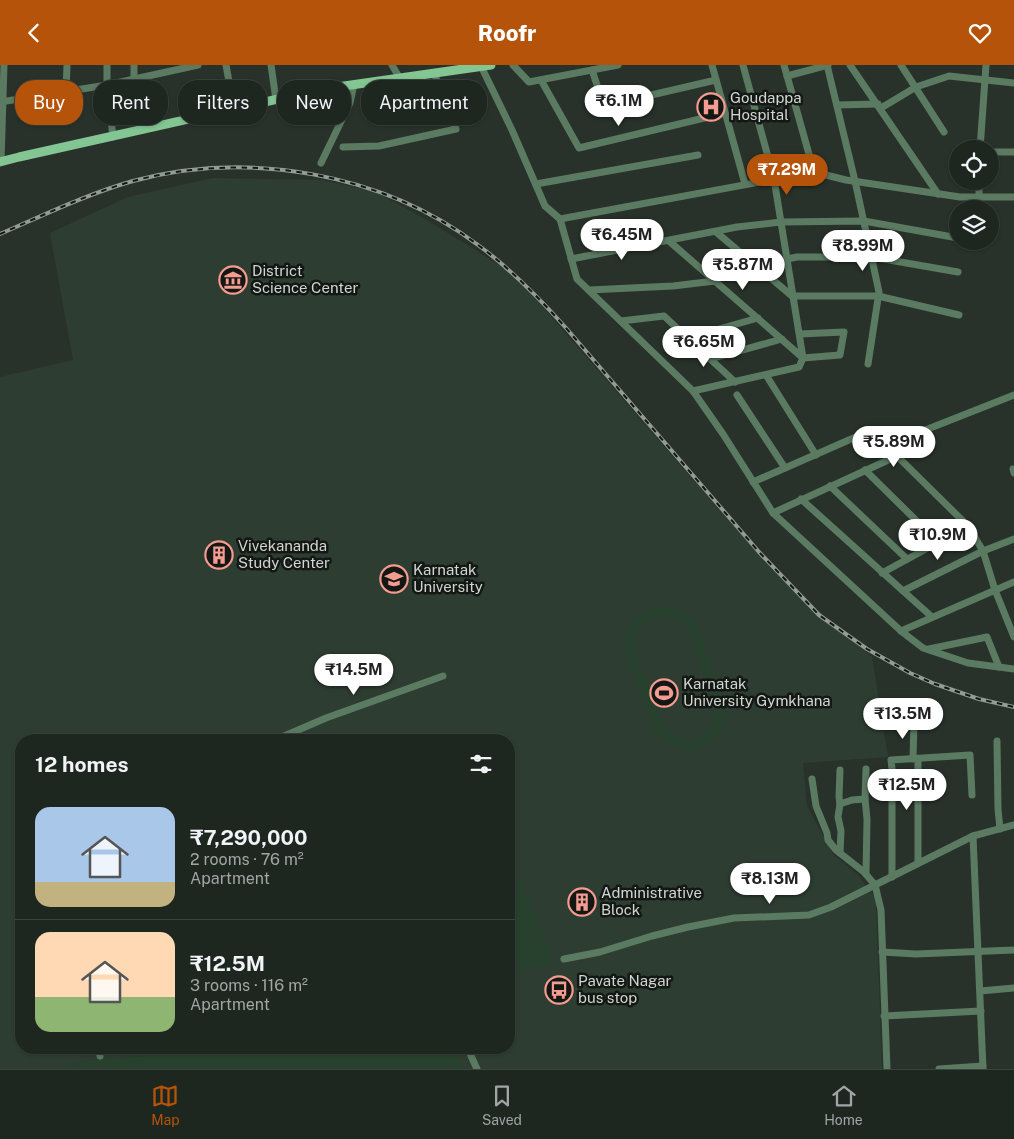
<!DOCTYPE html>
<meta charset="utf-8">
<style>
:root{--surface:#1e2620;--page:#262e29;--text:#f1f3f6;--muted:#a1a5a5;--line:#3c433e;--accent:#b45309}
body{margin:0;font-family:"Public Sans",sans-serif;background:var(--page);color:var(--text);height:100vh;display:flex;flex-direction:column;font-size:19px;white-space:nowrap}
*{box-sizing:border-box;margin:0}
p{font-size:16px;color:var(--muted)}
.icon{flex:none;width:28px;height:28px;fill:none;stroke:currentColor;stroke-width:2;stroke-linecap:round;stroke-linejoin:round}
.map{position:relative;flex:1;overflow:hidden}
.drawer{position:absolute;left:15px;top:669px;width:500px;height:320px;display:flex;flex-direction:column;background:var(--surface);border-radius:20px;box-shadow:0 1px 4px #0004,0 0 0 1px var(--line)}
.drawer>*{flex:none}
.banner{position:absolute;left:15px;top:15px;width:500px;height:45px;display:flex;gap:10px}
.controls{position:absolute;left:949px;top:75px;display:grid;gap:10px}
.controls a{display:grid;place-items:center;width:50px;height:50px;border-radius:50%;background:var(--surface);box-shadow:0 1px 4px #0004,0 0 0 1px var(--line);font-size:25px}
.price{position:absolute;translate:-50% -42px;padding:0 11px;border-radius:18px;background:#fff;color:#222;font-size:16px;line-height:32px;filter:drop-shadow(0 1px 2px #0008)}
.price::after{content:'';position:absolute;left:50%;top:30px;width:15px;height:11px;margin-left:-8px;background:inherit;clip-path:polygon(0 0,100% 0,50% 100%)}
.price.active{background:var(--accent);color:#fff}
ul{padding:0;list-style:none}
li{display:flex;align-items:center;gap:15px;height:125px;padding:0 20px}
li+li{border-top:1px solid var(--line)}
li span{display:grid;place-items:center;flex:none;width:140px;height:100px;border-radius:15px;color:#555}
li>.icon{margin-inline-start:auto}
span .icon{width:60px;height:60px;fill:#fffc;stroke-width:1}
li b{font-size:21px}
h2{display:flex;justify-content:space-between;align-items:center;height:60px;padding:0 20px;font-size:21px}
.chip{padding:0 18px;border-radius:20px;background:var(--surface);box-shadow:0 1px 4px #0004,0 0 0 1px var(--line);font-size:18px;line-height:45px}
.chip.active{background:var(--accent);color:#fff}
header{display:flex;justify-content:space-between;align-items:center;height:65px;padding:0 20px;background:var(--accent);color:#fff;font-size:22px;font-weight:800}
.menu{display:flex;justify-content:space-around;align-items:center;height:70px;border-top:1px solid var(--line);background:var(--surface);font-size:14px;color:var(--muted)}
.menu a{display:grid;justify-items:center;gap:2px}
.menu .active{color:var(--accent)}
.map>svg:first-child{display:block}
.built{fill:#2e3d31;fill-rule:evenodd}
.green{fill:#28412e;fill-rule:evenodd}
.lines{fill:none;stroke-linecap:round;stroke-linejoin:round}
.minor{stroke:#5b7a62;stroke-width:7}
.major{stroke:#83c593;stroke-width:9}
.rail-casing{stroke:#939b95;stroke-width:4}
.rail{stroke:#141815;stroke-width:2;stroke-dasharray:5.5;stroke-linecap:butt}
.labels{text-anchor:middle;stroke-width:5;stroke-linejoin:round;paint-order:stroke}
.poi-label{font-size:15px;fill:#d0d6d1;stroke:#141815;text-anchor:start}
</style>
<header><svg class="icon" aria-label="back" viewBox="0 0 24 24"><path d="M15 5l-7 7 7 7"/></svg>Roofr<svg class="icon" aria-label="heart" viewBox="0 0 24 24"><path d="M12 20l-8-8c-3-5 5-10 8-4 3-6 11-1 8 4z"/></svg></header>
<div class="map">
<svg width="1014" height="1004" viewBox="0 0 1014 1004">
<rect width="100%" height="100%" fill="#28322a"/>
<path class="built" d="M213,113L322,115L373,126L422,152L514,209L737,465L838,564L872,592L888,692L803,698L807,741L833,789L857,809L876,833L882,1004H0V312L73,295L50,168L128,132ZM21,675H509V982H21Z"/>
<g class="green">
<path d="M666,541C681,545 689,550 698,563C705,582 712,602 719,622C721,628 726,637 726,644C726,663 714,679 695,684C679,688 665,678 655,667C649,651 643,635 637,619C633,609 627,597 625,587C622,559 641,544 666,541ZM665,552C676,554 682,558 689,567L716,643C713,674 685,685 664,661C658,647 653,632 647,617C637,591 621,556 665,552Z"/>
<polygon points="509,814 520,815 554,897 509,910"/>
<polygon points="240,983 457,983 464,1004 61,1004 87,995 222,986"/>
</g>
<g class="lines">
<g class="minor">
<polyline points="107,0 107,20 113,72"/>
<polyline points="134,0 134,14"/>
<polyline points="226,0 234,44"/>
<polyline points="271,0 276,35"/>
<polyline points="392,0 399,12"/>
<polyline points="513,0 529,17 618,0"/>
<polyline points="712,0 745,119"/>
<polyline points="784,0 814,107 846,115 960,132 1014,132"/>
<polyline points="827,0 855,116 879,227 868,299"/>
<polyline points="850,0 938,129"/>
<polyline points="901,0 944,67"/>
<polyline points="481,1 512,65 545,141 560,154 577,214 693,326 723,369 773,448 901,566 923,583 968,598 1014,604"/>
<polyline points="592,5 604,41 716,15"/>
<polyline points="787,11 828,0"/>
<polyline points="541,15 579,83 725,48"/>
<polyline points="66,26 67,0"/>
<polyline points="0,37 107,20 198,0"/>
<polyline points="837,40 878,39"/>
<polyline points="881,43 916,22 949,11 1014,18"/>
<polyline points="343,82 379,81 456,64 434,8"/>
<polyline points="980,84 986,0"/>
<polyline points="990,87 1014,87"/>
<polyline points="1,97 4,0"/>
<polyline points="321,98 350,38 354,19"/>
<polyline points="536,119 698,90"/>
<polyline points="979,132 979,116"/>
<polyline points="560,154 814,107"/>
<polyline points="716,167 792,231 878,231 959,250"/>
<polyline points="669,176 803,293 840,290 844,267 800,269"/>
<polyline points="571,194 737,162 781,157 864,156 958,173"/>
<polyline points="787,194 797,192 872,192 958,207"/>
<polyline points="589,225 673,221 715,216"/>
<polyline points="621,256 664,251 735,317"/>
<polyline points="687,273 758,253"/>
<polyline points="710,294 782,274"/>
<polyline points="766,310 816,390"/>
<polyline points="693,326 799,302 803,293 774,114 743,0"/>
<polyline points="737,330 785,403"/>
<polyline points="1014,330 900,375 897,391 968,461 983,486 1014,474"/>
<polyline points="1013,404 1014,408"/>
<polyline points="865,405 938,477"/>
<polyline points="753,417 858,371"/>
<polyline points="830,421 907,494"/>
<polyline points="801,434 932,552"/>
<polyline points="773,448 897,391"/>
<polyline points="882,508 968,461"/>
<polyline points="903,526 983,486 995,525 1014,572"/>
<polyline points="901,566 1014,517"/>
<polyline points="929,584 987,572 999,602"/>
<polyline points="275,675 326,653 443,611"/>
<polyline points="997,676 998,744 1000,764"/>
<polyline points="913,694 914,656"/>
<polyline points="918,694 918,798"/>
<polyline points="866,704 865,734 867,754 866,809"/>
<polyline points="892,704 891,695 970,690 972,730"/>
<polyline points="840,705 839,732 840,739 838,752 841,766 840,788"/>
<polyline points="840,739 852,735 865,734"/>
<polyline points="973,771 983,1004"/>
<polyline points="892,812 892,722"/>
<polyline points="882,887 916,889 1014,885"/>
<polyline points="564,894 600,887 652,871 688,862 734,853 809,850 831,842 875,820 864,807 836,785 828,775 827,768 816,741 812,714"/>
<polyline points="980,926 1014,923"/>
<polyline points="884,951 981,946"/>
<polyline points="98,982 100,991"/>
<polyline points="140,982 147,986"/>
<polyline points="467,982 477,1004"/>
<polyline points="887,1004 881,845 875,820 973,771 1014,760"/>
<polyline points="939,1004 983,1001"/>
</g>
<polyline class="major" points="0,97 19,92 323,24 491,0"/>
<g class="rail-casing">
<path id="rail" d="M0,169C44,150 87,129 133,116C249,85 382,108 478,180C511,204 539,233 566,263L759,487L819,550L867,584L910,608L935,619L979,634L1014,642"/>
</g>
<use href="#rail" class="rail"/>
</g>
<defs>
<g id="hospital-ring" transform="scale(1.4375)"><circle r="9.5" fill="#141815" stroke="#f59c91" stroke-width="1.5"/><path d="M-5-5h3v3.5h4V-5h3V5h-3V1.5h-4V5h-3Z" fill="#f59c91"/></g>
<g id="museum-ring" transform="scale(1.4375)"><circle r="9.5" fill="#141815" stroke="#f59c91" stroke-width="1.5"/><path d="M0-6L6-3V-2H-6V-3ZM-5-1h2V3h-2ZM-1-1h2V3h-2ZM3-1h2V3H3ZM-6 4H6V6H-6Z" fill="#f59c91"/></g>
<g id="building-ring" transform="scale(1.4375)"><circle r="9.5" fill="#141815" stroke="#f59c91" stroke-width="1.5"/><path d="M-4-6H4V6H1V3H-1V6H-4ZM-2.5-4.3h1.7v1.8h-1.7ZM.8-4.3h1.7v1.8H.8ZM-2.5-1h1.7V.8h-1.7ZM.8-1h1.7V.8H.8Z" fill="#f59c91"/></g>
<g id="university-ring" transform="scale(1.4375)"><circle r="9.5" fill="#141815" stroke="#f59c91" stroke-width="1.5"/><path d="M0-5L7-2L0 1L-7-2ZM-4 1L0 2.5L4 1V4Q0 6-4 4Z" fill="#f59c91"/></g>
<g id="stadium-ring" transform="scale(1.4375)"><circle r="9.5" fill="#141815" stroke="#f59c91" stroke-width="1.5"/><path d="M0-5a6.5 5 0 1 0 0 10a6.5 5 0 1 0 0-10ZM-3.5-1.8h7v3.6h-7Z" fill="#f59c91"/></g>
<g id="bus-ring" transform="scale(1.4375)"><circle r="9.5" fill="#141815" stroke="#f59c91" stroke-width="1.5"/><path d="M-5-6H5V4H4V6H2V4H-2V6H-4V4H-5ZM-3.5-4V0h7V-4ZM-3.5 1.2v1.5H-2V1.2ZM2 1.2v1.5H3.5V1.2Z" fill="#f59c91"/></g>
</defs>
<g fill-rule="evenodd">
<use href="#hospital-ring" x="711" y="42"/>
<use href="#museum-ring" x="233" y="215"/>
<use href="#building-ring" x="219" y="490"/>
<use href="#university-ring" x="394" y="514"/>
<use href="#stadium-ring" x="664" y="628"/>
<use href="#building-ring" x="582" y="837"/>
<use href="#bus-ring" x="559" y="925"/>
</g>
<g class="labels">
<g class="poi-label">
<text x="730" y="38">Goudappa<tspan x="730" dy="17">Hospital</tspan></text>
<text x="252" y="211">District<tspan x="252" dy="17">Science Center</tspan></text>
<text x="238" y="486">Vivekananda<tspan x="238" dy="17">Study Center</tspan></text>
<text x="413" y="510">Karnatak<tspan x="413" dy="17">University</tspan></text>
<text x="683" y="624">Karnatak<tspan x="683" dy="17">University Gymkhana</tspan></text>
<text x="601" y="833">Administrative<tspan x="601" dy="17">Block</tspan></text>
<text x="578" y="921">Pavate Nagar<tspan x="578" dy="17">bus stop</tspan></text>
</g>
</g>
</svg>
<div class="controls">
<a><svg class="icon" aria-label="locate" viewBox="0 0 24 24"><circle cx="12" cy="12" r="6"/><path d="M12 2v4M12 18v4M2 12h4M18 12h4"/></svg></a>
<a><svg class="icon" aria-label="layers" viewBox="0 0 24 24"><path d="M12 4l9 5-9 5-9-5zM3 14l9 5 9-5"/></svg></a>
</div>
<b class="price" style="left:619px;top:62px">₹6.1M</b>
<b class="price active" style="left:787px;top:131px">₹7.29M</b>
<b class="price" style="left:622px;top:196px">₹6.45M</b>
<b class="price" style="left:863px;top:207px">₹8.99M</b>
<b class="price" style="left:743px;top:226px">₹5.87M</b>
<b class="price" style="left:704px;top:303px">₹6.65M</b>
<b class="price" style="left:894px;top:403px">₹5.89M</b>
<b class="price" style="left:938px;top:496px">₹10.9M</b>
<b class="price" style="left:354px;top:631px">₹14.5M</b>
<b class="price" style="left:903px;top:675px">₹13.5M</b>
<b class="price" style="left:907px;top:746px">₹12.5M</b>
<b class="price" style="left:770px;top:840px">₹8.13M</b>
<div class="banner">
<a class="chip active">Buy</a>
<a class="chip">Rent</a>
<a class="chip">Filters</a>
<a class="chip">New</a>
<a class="chip">Apartment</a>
</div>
<section class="drawer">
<h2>12 homes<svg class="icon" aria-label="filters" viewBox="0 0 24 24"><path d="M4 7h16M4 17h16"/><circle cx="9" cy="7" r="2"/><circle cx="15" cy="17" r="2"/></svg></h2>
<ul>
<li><span style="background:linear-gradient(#a9c7e8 75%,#c2b280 0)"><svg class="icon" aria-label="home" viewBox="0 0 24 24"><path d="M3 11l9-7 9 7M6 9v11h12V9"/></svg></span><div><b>₹7,290,000</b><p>2 rooms · 76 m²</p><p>Apartment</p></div></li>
<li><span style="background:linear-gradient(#ffd9b3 65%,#8fb573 0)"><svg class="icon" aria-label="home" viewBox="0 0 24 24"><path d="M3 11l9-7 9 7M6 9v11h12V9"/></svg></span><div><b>₹12.5M</b><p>3 rooms · 116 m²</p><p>Apartment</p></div></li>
</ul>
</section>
</div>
<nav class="menu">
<a class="active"><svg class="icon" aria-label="map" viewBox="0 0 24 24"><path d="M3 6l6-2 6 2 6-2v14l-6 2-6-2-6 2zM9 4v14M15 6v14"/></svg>Map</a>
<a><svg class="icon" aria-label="saved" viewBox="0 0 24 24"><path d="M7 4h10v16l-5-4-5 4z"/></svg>Saved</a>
<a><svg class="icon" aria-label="home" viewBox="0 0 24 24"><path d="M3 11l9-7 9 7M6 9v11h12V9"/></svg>Home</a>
</nav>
